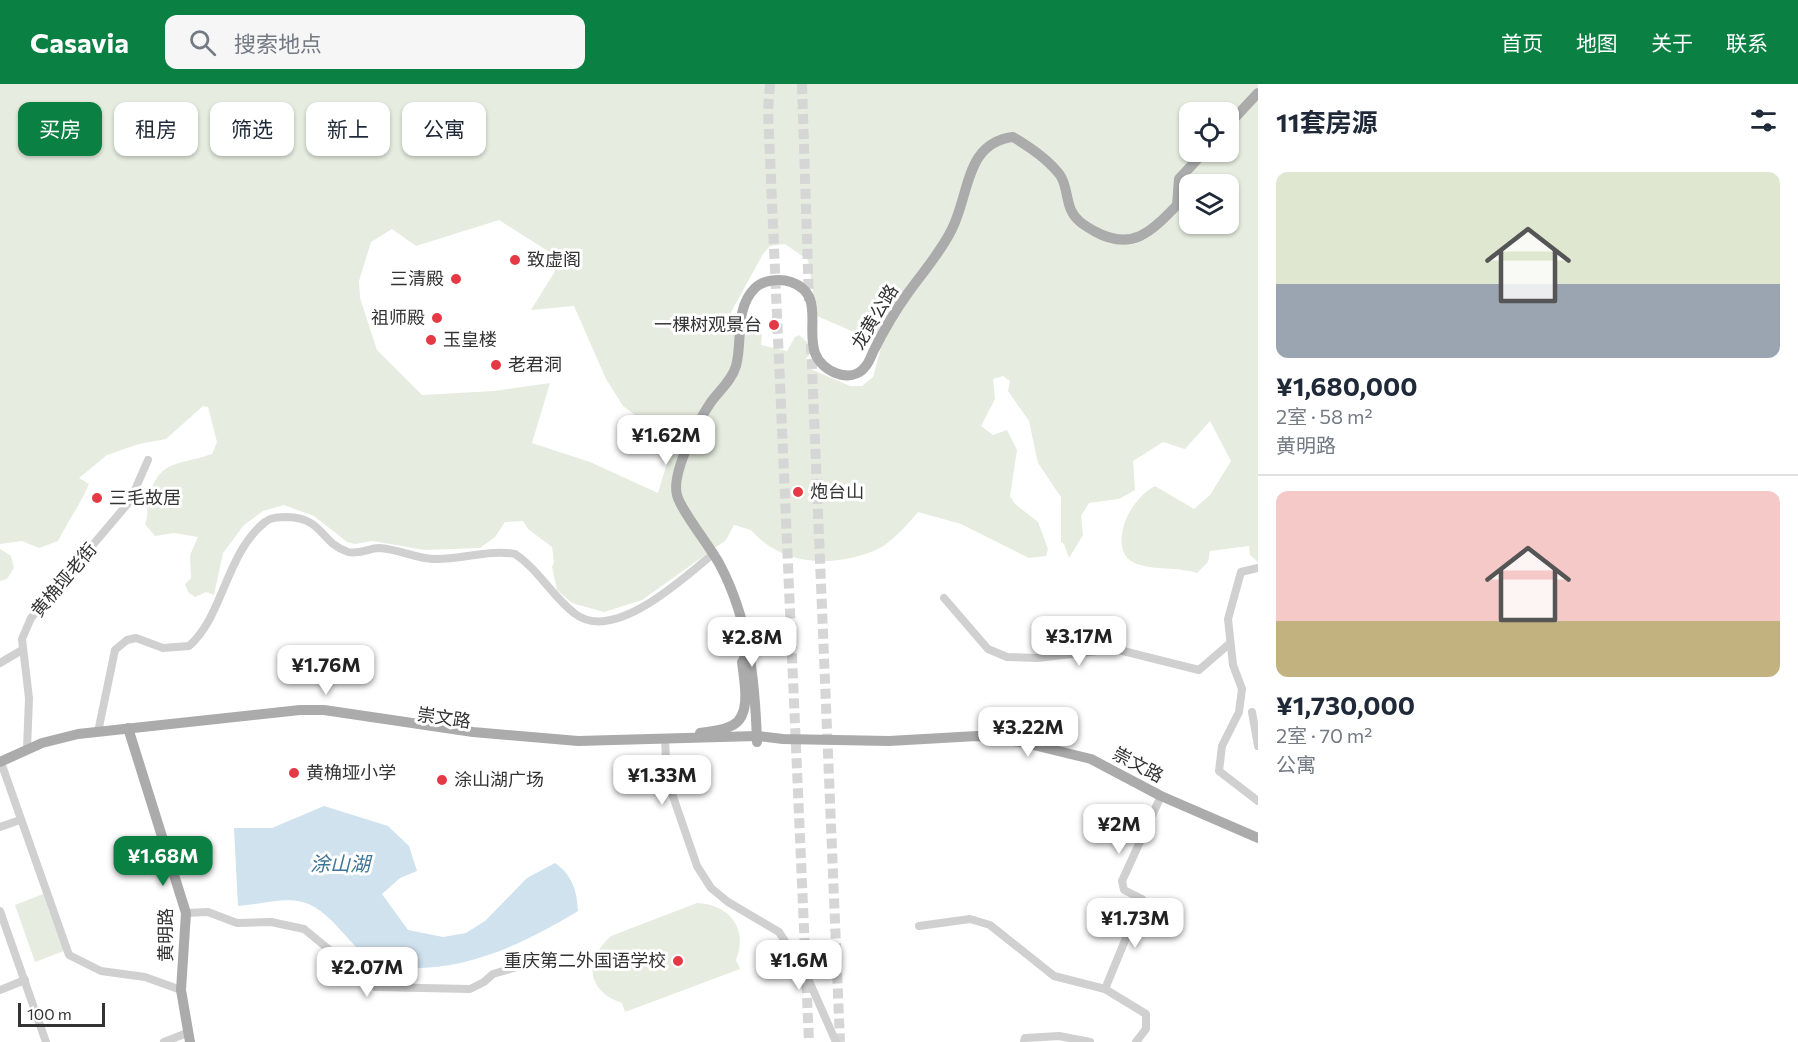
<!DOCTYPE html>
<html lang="zh">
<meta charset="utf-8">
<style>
:root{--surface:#fff;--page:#f6f6f7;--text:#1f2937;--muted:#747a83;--line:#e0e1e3;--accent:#0b8043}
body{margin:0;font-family:Commissioner,"Noto Sans SC",sans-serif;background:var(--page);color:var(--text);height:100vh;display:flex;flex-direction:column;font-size:22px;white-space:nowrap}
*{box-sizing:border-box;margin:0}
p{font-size:20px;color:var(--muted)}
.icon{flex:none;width:33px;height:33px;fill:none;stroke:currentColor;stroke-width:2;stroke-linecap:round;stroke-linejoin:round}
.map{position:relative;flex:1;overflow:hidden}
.panel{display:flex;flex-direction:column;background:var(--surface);width:540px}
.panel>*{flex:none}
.top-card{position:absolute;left:18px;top:18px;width:570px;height:54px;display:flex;gap:12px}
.buttons{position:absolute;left:1179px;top:18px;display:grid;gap:12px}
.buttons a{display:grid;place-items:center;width:60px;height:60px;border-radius:12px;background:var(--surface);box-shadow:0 2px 4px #0004;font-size:30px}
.scale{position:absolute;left:18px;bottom:15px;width:87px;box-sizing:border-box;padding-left:6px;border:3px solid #333;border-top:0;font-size:16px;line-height:21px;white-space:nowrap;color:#333;-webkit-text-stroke:4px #fff;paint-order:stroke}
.price{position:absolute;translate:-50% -51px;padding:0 14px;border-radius:12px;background:#fff;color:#222;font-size:20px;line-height:39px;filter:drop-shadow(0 2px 3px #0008)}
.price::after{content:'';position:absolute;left:50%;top:36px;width:18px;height:14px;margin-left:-9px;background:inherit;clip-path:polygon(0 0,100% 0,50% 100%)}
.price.current{background:var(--accent);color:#fff}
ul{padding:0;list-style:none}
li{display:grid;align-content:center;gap:12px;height:318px;padding:0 18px}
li+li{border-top:2px solid var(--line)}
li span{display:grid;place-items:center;height:186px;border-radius:12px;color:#555}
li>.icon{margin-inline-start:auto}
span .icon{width:108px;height:108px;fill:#fffc;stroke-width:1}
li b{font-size:26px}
h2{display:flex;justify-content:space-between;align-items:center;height:72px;padding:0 18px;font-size:26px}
.chip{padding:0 21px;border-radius:12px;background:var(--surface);box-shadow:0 2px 4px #0004;font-size:21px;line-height:54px}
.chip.current{background:var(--accent);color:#fff}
header{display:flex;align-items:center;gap:36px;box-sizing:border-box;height:84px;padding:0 30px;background:var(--accent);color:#fff}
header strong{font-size:28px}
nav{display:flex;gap:33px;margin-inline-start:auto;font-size:21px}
.search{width:420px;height:54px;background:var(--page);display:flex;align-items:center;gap:15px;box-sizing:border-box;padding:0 21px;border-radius:12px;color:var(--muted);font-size:22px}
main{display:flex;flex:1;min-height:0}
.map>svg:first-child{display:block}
.green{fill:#e6ecdf;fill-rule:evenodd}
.water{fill:#cfe2ee}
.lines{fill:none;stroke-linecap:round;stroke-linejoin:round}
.major-tunnel{stroke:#d6d6d6;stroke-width:10;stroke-dasharray:10 5;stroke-linecap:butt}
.minor{stroke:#d0d0d0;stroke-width:8}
.major{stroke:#ababab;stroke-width:10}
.poi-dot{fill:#e63946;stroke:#fff;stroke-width:2}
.labels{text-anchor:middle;stroke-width:6;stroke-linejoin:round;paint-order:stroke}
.poi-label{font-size:18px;fill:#333;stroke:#fff;text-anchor:start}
.street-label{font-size:18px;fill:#333;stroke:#fff}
.water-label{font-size:20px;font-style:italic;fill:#3f7597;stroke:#fff}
</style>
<header>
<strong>Casavia</strong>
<div class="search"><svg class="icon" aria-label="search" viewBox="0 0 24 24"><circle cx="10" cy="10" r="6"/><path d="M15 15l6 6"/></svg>搜索地点</div>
<nav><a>首页</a><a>地图</a><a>关于</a><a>联系</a></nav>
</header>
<main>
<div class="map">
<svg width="1258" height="958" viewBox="0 0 1258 958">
<rect width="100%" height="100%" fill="#fff"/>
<g class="green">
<path d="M0,0H1258V478L1250,471L1249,462L1210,467L1208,478L1197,489C1168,478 1109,497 1124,441C1128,427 1141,409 1155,402L1194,425L1210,411L1231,377L1210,337L1185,365L1163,358L1133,377L1135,406L1119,415L1089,419L1081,432L1083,451L1069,474L1064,460L1061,458V413L1038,379L1029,337L1008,307L1010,297L1003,292L993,295L995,315L981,342L993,351L1007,346L1017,366L1010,412L1015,420L1038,438L1048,465L1046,472L1029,474L961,440L918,428C910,438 890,460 878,465C835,484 783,483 751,446L734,441L726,456L642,516L604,528L572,519L565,513L557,506L552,483L554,478L552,463L528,445L523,437L505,438L495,453L480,464L425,466L372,457L355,460L347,458L314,432L284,421L263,427L244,441L223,469L214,511L206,508L195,513L188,508L185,500L191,494L190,471L198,453L174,449L155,452L145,440C149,431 146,425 148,416C159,374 178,382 212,370L217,358L208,323L203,322L166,355L139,360L107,371L79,394L89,400C80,421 68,437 58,457L39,464L22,457L0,460ZM1190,28H1228V68H1190ZM1190,100H1228V140H1190ZM499,136L562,176L531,226L574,222L606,295L623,322L673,359L658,409L590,378L532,359L550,299L494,307L422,311L377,266L360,214L359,197L371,158L392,145L416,162ZM785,160L808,176L817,232L882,260L873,293L862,302H850L808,284L806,275L814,264L799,251L795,253L787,267L761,261L762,251L758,244L750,242L736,251H732L730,230L763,170L770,162Z"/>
<polygon points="0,465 11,472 14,484 7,495 0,497"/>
<polygon points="43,810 64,867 35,878 15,821"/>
<path d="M697,819C729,820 749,845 736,876L740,885L625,928L622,919C586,907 584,876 611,852Z"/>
</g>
<path class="water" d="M324,722L388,742L409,762L417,787L400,794L382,810L408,846L443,853L466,849L485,837L527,794L555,779C572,791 577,806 578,827C523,860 468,887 402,884C395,884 385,885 379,882C350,866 331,822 298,817C282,814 255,821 238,822L234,744H272Z"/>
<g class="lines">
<g class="major-tunnel">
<polyline points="770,0 768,27 809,958"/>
<polyline points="802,0 809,217"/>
<polyline points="811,260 840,958"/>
</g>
<g class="minor">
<polyline points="1258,484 1241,488 1228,535 1233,581 1242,605 1239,628 1222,662 1219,687 1258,717"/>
<polyline points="944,514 988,565 1007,573 1037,574 1115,565 1199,586 1229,560"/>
<polyline points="0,579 22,566"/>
<polyline points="1252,628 1258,662"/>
<path d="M98,648L115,566L127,556L136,554L163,564L189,562C223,533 226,469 265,438C272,433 279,433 287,433C324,434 320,459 348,468C359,471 369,464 379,464C398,465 415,474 433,475C461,476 489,465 515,470C538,485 552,512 574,529C613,561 685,493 714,469"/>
<polyline points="665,655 667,695 697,782 711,804 728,818 779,848 806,890 836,958"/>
<polyline points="27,665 29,614 22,555 31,534 130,417 148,376"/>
<polyline points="3,684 69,871 101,887 145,893 181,906"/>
<polyline points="0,743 20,736"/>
<polyline points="0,827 46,958"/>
<polyline points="186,829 208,828 237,839 271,838 304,845 375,903 470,905 484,898 493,890 558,871"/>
<polyline points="919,842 970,835 990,841 1054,892 1105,905 1146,930 1146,945 1136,958"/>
<polyline points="1105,905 1142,815 1124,806 1122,797 1161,712"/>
<polyline points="0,906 25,896"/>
<polyline points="164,958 187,949"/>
<polyline points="1024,958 1025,954 1059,952 1090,958"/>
</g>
<g class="major">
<polyline points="1228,41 1258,9"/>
<polyline points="738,549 748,586"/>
<polyline points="128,644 186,829 181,906 190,958"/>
<path d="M700,649C710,647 723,647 733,641C752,631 744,596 742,578"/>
<path d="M757,658C755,596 749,536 720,481C711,464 680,425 677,411C671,389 698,337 711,318C719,307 732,296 736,282C743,257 734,225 755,204C763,196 780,194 791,198C825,210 806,244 815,269C821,287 851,301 865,283C869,279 871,272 874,266C884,246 895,227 908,209C923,188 941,168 952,145C970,109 965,59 1013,53C1030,63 1048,75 1060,91C1067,101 1066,115 1071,126C1076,137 1084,141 1094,147C1132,168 1151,148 1177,121L1179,95L1204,68"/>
<polyline points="0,678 42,659 78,650 300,626 324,626 473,648 578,657 757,652 783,655 889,657 977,652 1021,658 1091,675 1161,712 1258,754"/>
</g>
</g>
<g class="poi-dot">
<circle cx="515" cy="176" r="6"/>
<circle cx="456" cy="195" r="6"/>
<circle cx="437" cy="234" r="6"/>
<circle cx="774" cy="241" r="6"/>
<circle cx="431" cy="256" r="6"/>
<circle cx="496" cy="281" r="6"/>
<circle cx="798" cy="408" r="6"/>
<circle cx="97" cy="414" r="6"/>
<circle cx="294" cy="689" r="6"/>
<circle cx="442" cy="696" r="6"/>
<circle cx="678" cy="877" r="6"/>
</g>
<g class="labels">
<g class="poi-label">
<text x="527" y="182">致虚阁</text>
<text x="444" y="201" text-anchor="end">三清殿</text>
<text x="425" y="240" text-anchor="end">祖师殿</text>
<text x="762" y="247" text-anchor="end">一棵树观景台</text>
<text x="443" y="262">玉皇楼</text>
<text x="508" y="287">老君洞</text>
<text x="810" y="414">炮台山</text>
<text x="109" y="420">三毛故居</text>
<text x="306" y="695">黄桷垭小学</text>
<text x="454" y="702">涂山湖广场</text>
<text x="666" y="883" text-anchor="end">重庆第二外国语学校</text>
</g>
<g class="street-label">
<text transform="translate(875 233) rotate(-59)" y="6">龙黄公路</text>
<text transform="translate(64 496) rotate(-50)" y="6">黄桷垭老街</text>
<text transform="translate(444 634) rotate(8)" y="6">崇文路</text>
<text transform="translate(1138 681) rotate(28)" y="6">崇文路</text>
<text transform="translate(166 851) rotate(-90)" y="6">黄明路</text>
</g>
<g class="water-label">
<text x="340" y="787">涂山湖</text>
</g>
</g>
</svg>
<div class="buttons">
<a><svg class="icon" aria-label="locate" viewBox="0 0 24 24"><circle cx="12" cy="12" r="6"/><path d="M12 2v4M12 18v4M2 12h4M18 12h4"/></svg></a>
<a><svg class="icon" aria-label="layers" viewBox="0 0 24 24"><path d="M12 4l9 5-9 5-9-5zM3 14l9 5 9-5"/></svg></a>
</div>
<div class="scale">100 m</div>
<b class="price" style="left:666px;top:382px">¥1.62M</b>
<b class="price" style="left:1079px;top:583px">¥3.17M</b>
<b class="price" style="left:752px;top:584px">¥2.8M</b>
<b class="price" style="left:326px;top:612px">¥1.76M</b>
<b class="price" style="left:1028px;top:674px">¥3.22M</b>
<b class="price" style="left:662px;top:722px">¥1.33M</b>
<b class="price" style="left:1119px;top:771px">¥2M</b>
<b class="price current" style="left:163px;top:803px">¥1.68M</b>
<b class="price" style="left:1135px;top:865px">¥1.73M</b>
<b class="price" style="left:799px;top:907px">¥1.6M</b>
<b class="price" style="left:367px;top:914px">¥2.07M</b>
<div class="top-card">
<a class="chip current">买房</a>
<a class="chip">租房</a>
<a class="chip">筛选</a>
<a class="chip">新上</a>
<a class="chip">公寓</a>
</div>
</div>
<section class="panel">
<h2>11套房源<svg class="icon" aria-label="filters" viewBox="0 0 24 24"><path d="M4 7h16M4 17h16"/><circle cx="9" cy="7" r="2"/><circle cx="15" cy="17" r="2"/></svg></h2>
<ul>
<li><span style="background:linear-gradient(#dfe7d0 60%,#9aa5b1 0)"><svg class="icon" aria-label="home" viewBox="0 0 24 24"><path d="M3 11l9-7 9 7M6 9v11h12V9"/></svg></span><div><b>¥1,680,000</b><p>2室 · 58 m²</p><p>黄明路</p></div></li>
<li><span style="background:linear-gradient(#f6c9c9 70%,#c2b280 0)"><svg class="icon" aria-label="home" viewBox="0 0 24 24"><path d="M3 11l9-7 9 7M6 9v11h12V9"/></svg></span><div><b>¥1,730,000</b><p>2室 · 70 m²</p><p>公寓</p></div></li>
</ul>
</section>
</main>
